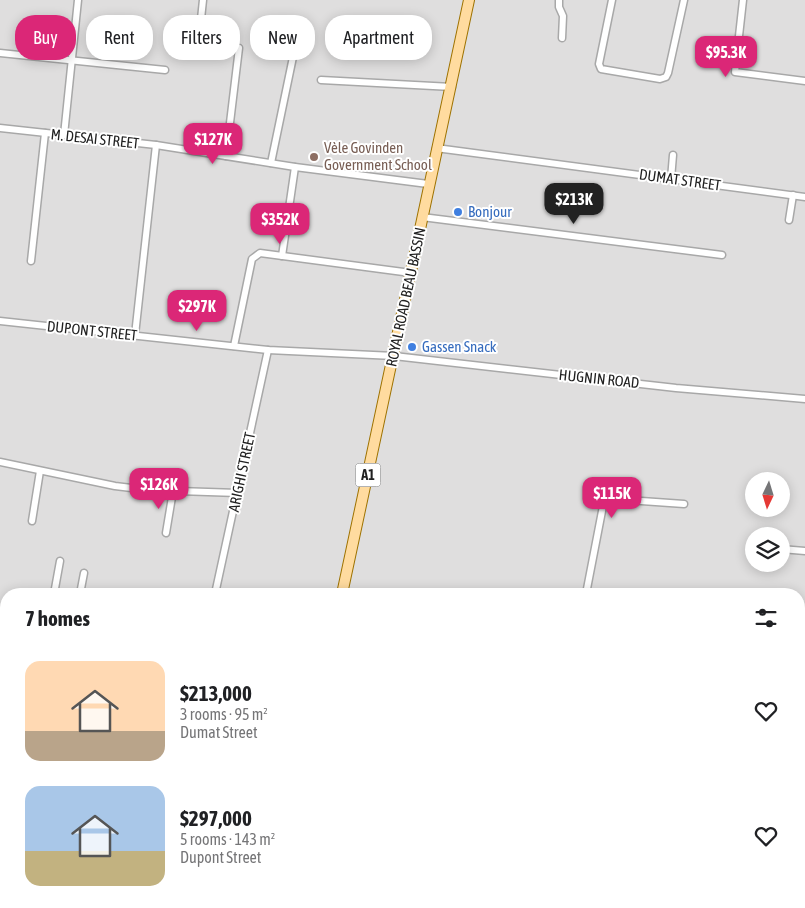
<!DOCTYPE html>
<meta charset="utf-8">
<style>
:root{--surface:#fff;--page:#f6f6f6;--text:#202124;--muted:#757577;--accent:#db2777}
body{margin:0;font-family:"Asap Condensed",sans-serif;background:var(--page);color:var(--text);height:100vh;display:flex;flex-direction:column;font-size:19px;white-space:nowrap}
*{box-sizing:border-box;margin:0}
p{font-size:16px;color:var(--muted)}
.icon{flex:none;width:28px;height:28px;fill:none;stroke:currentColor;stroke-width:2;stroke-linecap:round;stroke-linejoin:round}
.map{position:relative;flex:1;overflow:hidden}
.drawer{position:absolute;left:0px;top:588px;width:805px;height:321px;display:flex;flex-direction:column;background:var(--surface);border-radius:20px 20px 0 0;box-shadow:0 2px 12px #0003}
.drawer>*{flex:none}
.hud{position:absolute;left:15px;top:15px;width:500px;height:45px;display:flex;gap:10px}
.needle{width:32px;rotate:184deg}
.controls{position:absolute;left:745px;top:472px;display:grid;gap:10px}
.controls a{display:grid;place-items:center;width:45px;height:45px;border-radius:50%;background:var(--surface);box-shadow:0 2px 12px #0003;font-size:25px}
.price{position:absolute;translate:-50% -42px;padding:0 11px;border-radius:10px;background:var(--accent);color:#fff;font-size:16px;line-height:32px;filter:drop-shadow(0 1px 2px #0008)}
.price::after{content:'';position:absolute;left:50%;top:30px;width:15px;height:11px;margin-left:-8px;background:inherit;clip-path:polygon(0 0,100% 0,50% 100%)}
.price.current{background:#222;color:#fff}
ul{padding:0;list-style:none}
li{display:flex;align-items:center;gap:15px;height:125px;padding:0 25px}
li span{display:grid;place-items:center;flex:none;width:140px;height:100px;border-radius:15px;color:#555}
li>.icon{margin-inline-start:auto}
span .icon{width:60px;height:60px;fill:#fffc;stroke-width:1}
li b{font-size:21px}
h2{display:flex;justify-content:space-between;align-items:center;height:60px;padding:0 25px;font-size:21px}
.tag{padding:0 18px;border-radius:20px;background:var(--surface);box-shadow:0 2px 12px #0003;font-size:18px;line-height:45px}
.tag.current{background:var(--accent);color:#fff}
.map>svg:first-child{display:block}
.residential{fill:#dfdede;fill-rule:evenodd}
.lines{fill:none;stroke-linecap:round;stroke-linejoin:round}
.minor-casing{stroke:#a8a8a8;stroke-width:9}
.primary-casing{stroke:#9e7200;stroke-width:12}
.minor{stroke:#fff;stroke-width:6}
.primary{stroke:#ffdb9f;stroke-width:10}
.education-dot{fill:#8d6e63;stroke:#fff;stroke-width:2}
.shop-dot{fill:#3f7fe0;stroke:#fff;stroke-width:2}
.labels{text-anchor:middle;stroke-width:4;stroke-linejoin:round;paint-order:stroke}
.shield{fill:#fff;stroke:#646464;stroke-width:1}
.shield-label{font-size:14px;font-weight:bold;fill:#212121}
.street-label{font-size:15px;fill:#212121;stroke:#fff}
.education-label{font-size:15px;fill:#785e54;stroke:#fff;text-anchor:start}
.shop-label{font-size:15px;fill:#366cbe;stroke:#fff;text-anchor:start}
</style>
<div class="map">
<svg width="805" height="908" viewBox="0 0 805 908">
<rect width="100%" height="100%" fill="#f2efe7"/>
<path class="residential" d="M0,0H805V908H0ZM754,481H781V509H754ZM754,536H781V564H754ZM6,594H799V902H6Z"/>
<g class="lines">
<g class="minor-casing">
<g id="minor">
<polyline points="203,0 201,19 222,23"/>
<polyline points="559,0 559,7 563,16 562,38"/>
<polyline points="612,0 599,64 601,69 660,79 666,77 668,73 684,0"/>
<polyline points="743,0 735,72 805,81"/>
<polyline points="0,53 165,70"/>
<polyline points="321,80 452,87"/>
<polyline points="0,128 156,145 295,167 428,184"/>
<polyline points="64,135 78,0"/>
<polyline points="436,148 805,197"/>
<polyline points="226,156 239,48"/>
<polyline points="271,163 293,57"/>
<polyline points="671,179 673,155"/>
<polyline points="422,217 722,255"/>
<polyline points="789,220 793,195"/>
<polyline points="282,256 295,167"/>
<polyline points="31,261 45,133"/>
<polyline points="0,321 268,350 394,356 676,388 805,399"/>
<polyline points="135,335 156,145"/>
<polyline points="234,346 252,259 260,253 411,273"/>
<polyline points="0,462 115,486 148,490 238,493"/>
<polyline points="32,521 40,471"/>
<polyline points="166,533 173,491"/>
<polyline points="781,549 805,551"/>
<polyline points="54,594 60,561"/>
<polyline points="80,594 84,573"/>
<polyline points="215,594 268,350"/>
<polyline points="586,594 603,506 607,501 613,499 684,504"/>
<polyline points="0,616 6,617"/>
<polyline points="0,650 6,650"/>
<polyline points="799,700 805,701"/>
<polyline points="0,853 6,854"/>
<polyline points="534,902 575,908"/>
<polyline points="10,908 10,902"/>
<polyline points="145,908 145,902"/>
<polyline points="375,908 375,902"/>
<polyline points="511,908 512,902"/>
<polyline points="664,908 665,902"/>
<polyline points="744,908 745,902"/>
</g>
</g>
<g class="primary-casing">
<g id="primary">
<polyline points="342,594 469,0"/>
<polyline points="273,908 274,902"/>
</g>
</g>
<use href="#minor" class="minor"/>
<use href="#primary" class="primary"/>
</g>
<circle class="education-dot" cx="314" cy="157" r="5"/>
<g class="shop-dot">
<circle cx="458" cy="212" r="5"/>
<circle cx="412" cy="347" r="5"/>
</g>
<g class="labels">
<rect class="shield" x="355.5" y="463.5" width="25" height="23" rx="4"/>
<g class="shield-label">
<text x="368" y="480">A1</text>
</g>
<g class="street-label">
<text transform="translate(95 139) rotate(6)" y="5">M. DESAI STREET</text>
<text transform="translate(680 180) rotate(8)" y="5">DUMAT STREET</text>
<text transform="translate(406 297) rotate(-78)" y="5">ROYAL ROAD BEAU BASSIN</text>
<text transform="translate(92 331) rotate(6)" y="5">DUPONT STREET</text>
<text transform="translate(599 379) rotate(6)" y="5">HUGNIN ROAD</text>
<text transform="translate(242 472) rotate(-78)" y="5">ARIGHI STREET</text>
</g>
<g class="education-label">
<text x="324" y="153">Vèle Govinden<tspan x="324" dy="17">Government School</tspan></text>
</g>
<g class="shop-label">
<text x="468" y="217">Bonjour</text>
<text x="422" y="352">Gassen Snack</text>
</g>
</g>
</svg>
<div class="controls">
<a><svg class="needle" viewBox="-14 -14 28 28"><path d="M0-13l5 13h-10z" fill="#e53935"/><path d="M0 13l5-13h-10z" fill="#757577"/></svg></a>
<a><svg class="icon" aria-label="layers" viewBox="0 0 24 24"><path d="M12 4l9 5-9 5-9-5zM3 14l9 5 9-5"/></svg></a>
</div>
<b class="price" style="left:726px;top:78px">$95.3K</b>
<b class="price" style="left:213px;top:165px">$127K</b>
<b class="price current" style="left:574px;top:225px">$213K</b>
<b class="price" style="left:280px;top:245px">$352K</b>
<b class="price" style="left:197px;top:332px">$297K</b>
<b class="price" style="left:159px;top:510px">$126K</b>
<b class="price" style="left:612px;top:519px">$115K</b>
<div class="hud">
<a class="tag current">Buy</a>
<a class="tag">Rent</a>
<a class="tag">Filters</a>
<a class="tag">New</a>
<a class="tag">Apartment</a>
</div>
<section class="drawer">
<h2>7 homes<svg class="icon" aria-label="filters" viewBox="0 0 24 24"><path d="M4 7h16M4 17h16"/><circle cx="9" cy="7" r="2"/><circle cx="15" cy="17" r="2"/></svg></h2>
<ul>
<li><span style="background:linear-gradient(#ffd9b3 70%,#b9a48a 0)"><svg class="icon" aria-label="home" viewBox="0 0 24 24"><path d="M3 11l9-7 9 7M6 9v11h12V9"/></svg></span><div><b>$213,000</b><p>3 rooms · 95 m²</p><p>Dumat Street</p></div><svg class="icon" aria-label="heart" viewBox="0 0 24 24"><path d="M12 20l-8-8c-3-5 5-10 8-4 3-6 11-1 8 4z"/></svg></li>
<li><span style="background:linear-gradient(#a9c7e8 65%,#c2b280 0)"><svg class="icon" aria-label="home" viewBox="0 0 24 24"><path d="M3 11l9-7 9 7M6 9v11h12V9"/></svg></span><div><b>$297,000</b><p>5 rooms · 143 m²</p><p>Dupont Street</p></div><svg class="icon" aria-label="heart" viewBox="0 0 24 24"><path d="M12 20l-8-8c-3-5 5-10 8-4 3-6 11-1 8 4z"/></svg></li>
</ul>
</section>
</div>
